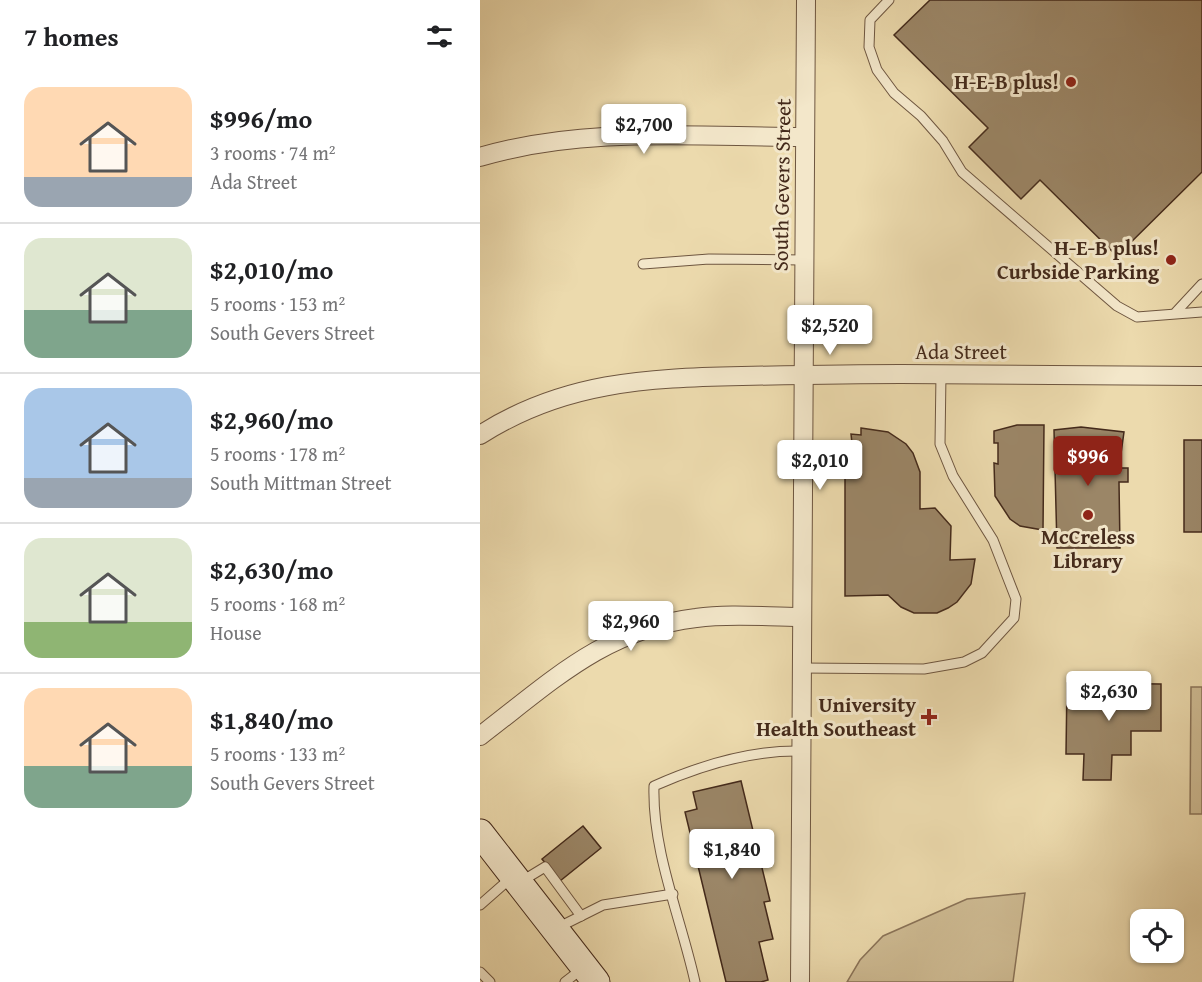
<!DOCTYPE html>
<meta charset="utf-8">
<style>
:root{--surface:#fff;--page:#f2f2f2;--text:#202124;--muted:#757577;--line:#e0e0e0;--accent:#8f2418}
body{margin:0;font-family:"Gentium Book Plus",serif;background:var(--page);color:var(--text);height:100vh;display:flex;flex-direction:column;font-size:22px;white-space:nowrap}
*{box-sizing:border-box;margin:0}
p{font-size:20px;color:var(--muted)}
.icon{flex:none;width:33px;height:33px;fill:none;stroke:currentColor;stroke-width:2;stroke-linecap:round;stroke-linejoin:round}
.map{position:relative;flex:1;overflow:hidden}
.side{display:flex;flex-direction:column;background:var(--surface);width:480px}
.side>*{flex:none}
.tools{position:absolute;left:650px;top:909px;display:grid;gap:12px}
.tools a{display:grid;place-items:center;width:54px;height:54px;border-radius:12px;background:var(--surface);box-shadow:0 2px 4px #0004;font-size:30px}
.price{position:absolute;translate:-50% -51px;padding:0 14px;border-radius:6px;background:#fff;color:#222;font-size:20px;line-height:39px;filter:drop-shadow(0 2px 3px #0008)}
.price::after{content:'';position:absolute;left:50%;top:36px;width:18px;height:14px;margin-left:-9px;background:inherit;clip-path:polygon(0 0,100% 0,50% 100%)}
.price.on{background:var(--accent);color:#fff}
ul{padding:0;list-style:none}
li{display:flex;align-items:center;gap:18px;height:150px;padding:0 24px}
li+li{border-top:2px solid var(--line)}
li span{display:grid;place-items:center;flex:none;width:168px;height:120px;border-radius:18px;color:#555}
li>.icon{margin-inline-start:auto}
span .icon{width:72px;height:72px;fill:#fffc;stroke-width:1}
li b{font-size:26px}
h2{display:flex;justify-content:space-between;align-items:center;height:72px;padding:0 24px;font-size:26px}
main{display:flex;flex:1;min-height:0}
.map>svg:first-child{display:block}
.green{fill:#cfbc94;stroke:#8a7358;stroke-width:1.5}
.building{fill:#9b8667;stroke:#442a1b;stroke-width:1.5}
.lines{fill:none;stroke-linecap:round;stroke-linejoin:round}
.lane-casing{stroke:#6e5640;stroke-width:11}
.street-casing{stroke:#6e5640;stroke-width:20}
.secondary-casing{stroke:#442a1b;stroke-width:29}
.lane{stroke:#f3e7ca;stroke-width:9}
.street{stroke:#f3e7ca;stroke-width:18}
.secondary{stroke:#f3e7ca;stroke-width:27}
.poi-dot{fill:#8f2418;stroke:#f3e7ca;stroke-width:2}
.labels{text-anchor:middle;stroke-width:6;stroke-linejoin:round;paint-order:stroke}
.poi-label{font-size:21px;font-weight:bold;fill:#442a1b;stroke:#f3e7ca;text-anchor:end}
.street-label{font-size:21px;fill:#442a1b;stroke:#f3e7ca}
</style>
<main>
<section class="side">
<h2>7 homes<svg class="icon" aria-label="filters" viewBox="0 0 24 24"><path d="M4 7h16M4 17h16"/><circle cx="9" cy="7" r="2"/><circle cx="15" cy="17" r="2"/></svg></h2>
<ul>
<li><span style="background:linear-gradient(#ffd9b3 75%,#9aa5b1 0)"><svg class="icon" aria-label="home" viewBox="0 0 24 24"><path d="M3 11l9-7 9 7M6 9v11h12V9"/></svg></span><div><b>$996/mo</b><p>3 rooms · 74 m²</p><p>Ada Street</p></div></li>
<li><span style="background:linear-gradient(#dfe7d0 60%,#7fa58c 0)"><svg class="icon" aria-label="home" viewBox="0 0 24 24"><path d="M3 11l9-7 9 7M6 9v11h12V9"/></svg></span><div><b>$2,010/mo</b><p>5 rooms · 153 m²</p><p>South Gevers Street</p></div></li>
<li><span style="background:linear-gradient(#a9c7e8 75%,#9aa5b1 0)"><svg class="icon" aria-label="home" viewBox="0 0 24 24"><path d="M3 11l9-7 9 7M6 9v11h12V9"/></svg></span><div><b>$2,960/mo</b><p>5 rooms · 178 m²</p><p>South Mittman Street</p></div></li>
<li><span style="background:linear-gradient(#dfe7d0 70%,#8fb573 0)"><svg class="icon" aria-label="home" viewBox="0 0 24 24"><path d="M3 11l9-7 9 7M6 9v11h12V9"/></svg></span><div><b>$2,630/mo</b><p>5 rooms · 168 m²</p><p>House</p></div></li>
<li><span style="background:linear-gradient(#ffd9b3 65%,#7fa58c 0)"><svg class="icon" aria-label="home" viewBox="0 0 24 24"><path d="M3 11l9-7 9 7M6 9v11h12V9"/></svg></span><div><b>$1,840/mo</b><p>5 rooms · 133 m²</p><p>South Gevers Street</p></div></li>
</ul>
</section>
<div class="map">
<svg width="722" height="982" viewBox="0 0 722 982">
<rect width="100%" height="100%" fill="#ecdaad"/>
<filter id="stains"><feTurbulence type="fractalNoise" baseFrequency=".00333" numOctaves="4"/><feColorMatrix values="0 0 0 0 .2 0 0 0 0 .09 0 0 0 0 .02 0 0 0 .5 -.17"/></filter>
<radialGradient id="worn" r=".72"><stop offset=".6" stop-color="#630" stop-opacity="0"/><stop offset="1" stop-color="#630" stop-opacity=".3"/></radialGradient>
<g class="green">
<polygon points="711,687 722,687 722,814 710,814"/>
<polygon points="545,893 533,982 367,982 380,960 403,936 487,899"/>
</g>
<g class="building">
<polygon points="450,0 722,0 722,172 637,256 560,180 541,199 489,147 508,128 414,35"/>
<polygon points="537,425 564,425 563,530 540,526 530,519 515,496 514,463 518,464 518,443 514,443 514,431"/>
<polygon points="601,427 644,432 639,468 648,468 648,482 639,482 640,548 577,548 574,430"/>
<polygon points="381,428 408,432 426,444 433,453 440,472 440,509 455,508 471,526 470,560 495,559 491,584 477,602 468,608 457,613 434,613 421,607 408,595 365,596 365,444 372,443 371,434 381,435"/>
<rect x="704" y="440" width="18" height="92"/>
<polygon points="587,683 681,684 681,731 651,731 651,755 632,755 631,780 603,780 604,754 586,754"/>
<polygon points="261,781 290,901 284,902 293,939 279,942 288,980 281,982 246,982 205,812 217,809 213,792"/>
<polygon points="103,826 121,848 80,881 62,859"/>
</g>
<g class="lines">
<g class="lane-casing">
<g id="lane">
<polyline points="409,0 390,20 389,47 397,70 414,93 441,116 463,141 482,172 637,306 657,317 722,312"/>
<polyline points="163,264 229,259 324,260"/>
<polyline points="696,312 722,284"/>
<polyline points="321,668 444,669 484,662 502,653 534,618 536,599 513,540 473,476 460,444 461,374"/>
<polyline points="42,881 65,867 101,916"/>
<polyline points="0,905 32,877"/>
<polyline points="77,928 123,905 193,894"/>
<polyline points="0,972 10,982"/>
<polyline points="85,982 103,968"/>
<path d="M215,982C201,918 172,852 174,786C219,766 270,750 321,751"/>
</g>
</g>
<g class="street-casing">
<g id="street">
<path d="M0,157C103,126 218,137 325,137"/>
<path d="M0,435C83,382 166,378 262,376C315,375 368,374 421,374C522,375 622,375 722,376"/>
<path d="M0,736C71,682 124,629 216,618C250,613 287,617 321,617"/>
<polyline points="320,982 326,0"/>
</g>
</g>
<g class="secondary-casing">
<polyline id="secondary" points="0,833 116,982"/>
</g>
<use href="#lane" class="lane"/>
<use href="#street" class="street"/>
<use href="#secondary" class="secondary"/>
</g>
<g class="poi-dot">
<circle cx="591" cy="82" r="6"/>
<circle cx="691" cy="260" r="6"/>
<circle cx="608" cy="515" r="6"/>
<path d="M446 708h6v6h6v6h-6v6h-6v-6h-6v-6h6z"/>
</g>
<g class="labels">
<g class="poi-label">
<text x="579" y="89">H-E-B plus!</text>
<text x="679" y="255">H-E-B plus!<tspan x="679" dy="24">Curbside Parking</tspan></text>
<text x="608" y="544" text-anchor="middle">McCreless<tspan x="608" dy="24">Library</tspan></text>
<text x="436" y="712">University<tspan x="436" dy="24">Health Southeast</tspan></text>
</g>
<g class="street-label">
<text transform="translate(302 185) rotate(-89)" y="7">South Gevers Street</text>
<text x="481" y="359">Ada Street</text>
</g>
</g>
<rect width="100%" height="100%" filter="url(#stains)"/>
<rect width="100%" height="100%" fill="url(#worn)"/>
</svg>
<div class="tools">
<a><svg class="icon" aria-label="locate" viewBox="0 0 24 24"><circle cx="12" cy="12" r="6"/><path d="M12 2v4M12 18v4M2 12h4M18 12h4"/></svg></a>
</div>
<b class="price" style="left:164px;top:155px">$2,700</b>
<b class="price" style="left:350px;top:356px">$2,520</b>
<b class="price on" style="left:608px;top:487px">$996</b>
<b class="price" style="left:340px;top:491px">$2,010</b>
<b class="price" style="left:151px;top:652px">$2,960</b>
<b class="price" style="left:629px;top:722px">$2,630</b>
<b class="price" style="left:252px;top:880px">$1,840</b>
</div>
</main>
